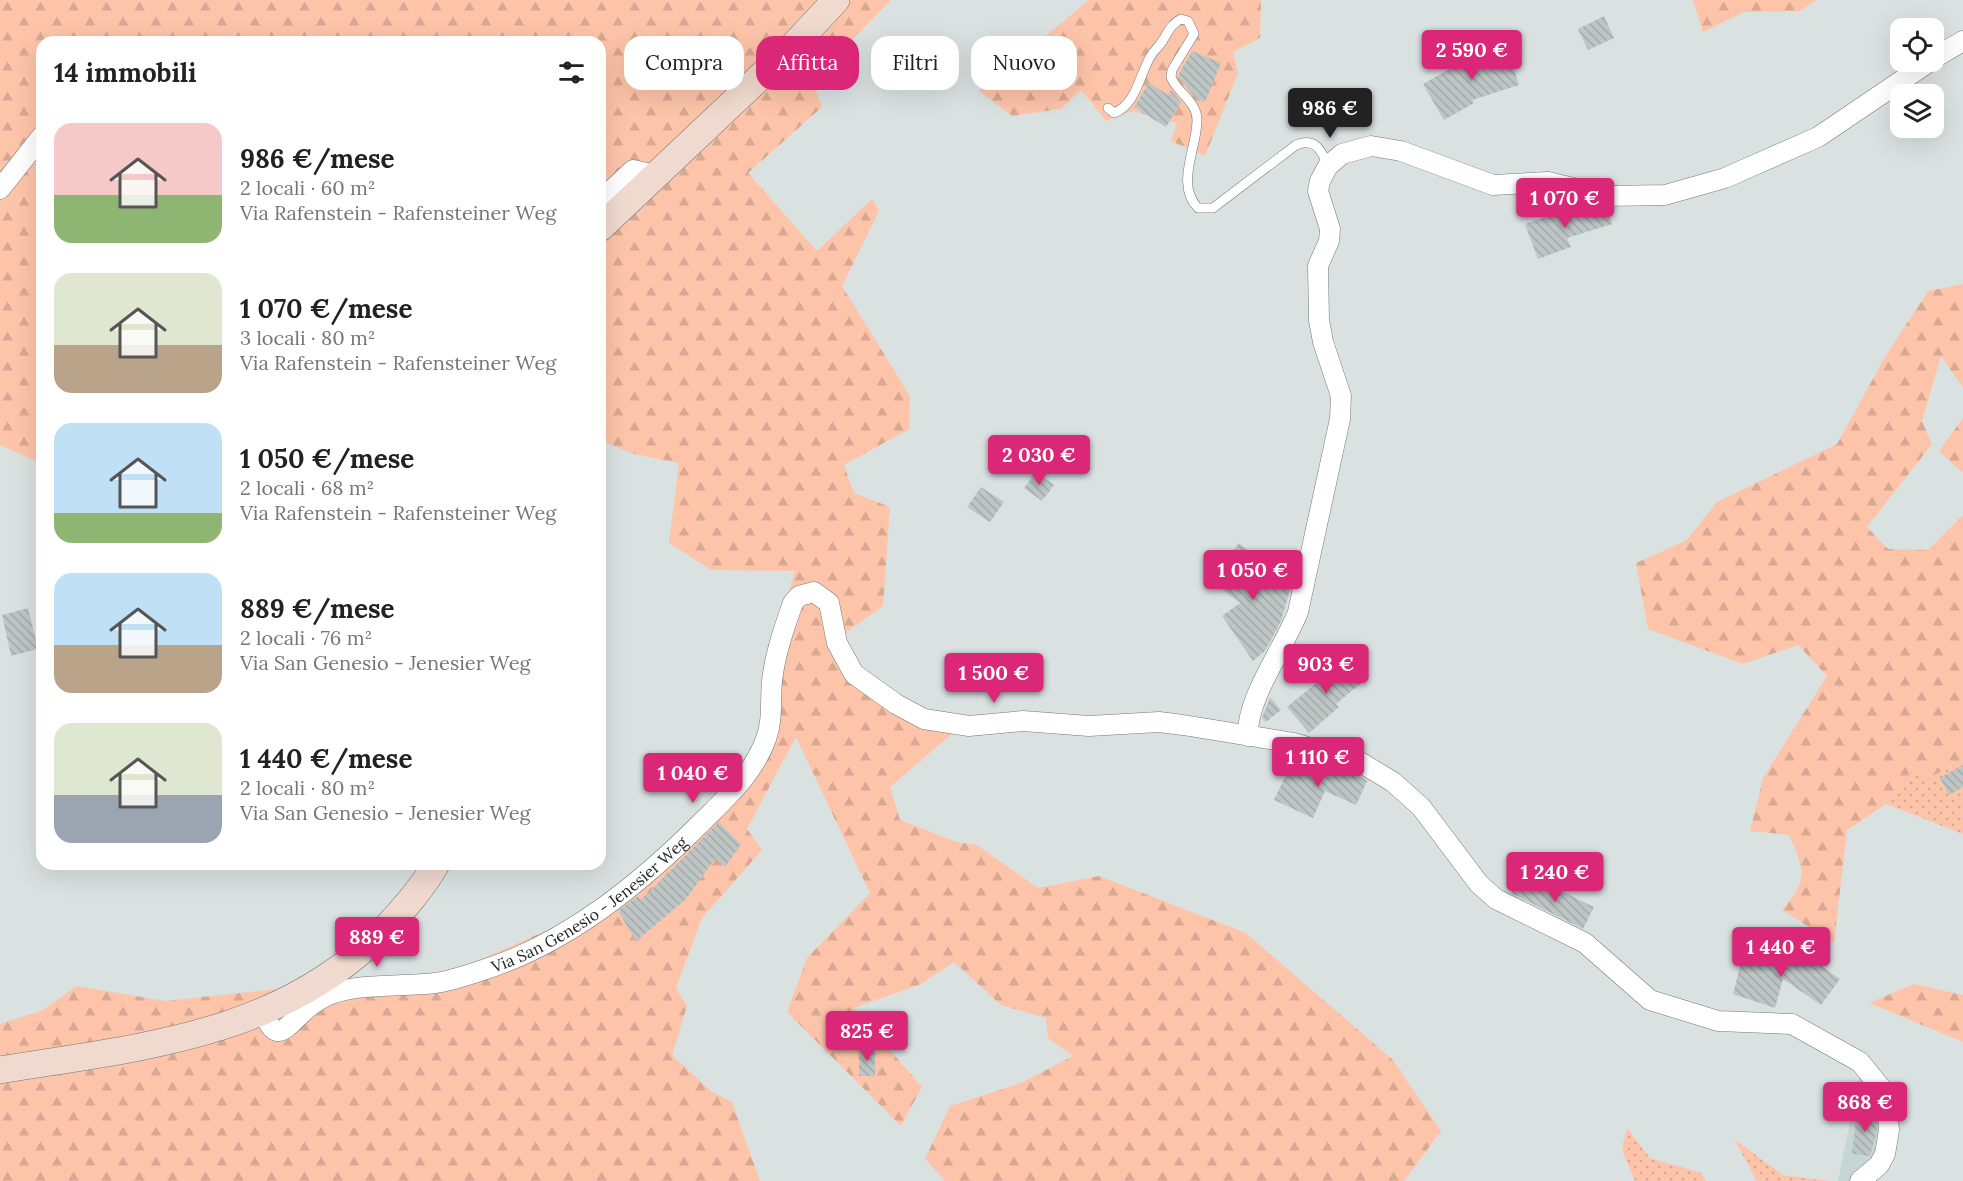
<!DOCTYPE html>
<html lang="it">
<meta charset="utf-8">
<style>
:root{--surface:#fff;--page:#f2f2f2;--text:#222;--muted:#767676;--accent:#db2777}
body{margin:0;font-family:Lora,serif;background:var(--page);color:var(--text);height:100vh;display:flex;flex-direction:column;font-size:22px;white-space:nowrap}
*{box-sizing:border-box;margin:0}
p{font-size:20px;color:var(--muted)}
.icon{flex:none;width:33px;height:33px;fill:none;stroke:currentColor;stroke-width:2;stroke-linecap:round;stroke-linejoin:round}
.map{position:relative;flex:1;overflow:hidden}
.side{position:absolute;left:36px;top:36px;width:570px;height:834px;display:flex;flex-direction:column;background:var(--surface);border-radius:18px;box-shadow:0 6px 24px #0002}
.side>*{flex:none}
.top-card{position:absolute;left:624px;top:36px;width:570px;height:54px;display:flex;gap:12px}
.controls{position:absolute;left:1890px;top:18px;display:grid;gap:12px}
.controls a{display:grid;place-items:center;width:54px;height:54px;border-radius:12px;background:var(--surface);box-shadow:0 6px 24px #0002;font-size:30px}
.price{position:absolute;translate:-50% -51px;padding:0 14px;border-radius:6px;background:var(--accent);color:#fff;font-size:20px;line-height:39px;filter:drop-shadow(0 2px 3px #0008)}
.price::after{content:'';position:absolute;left:50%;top:36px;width:18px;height:14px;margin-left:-9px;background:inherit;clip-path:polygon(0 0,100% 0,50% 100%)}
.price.active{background:#222;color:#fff}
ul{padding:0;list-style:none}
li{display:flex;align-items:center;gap:18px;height:150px;padding:0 18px}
li span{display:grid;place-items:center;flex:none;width:168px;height:120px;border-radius:18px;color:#555}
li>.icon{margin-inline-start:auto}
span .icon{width:72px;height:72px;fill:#fffc;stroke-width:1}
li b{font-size:26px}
h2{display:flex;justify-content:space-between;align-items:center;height:72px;padding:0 18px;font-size:26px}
.chip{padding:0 21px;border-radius:18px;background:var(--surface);box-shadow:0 6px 24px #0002;font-size:21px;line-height:54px}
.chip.active{background:var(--accent);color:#fff}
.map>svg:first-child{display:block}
.built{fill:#c5d6d5}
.grass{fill:url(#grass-dots)}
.forest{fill:url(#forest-firs)}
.building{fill:url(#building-back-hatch)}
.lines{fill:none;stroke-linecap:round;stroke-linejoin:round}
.service-casing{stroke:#727878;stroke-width:10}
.minor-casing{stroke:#727878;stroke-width:21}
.secondary-casing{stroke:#727878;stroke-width:28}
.service{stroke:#fff;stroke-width:9}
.minor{stroke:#fff;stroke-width:20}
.secondary{stroke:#f0d9ce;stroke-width:27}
.labels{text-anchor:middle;stroke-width:6;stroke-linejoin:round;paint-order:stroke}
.street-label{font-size:16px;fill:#232626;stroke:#fff}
</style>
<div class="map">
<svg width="1963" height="1181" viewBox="0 0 1963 1181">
<defs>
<pattern id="grass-dots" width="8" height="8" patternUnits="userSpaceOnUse" patternTransform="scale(1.5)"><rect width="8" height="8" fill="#fdc4a9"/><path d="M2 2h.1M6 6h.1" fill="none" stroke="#d9a891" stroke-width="1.8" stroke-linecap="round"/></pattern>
<pattern id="forest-firs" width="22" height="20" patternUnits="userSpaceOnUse" patternTransform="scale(1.5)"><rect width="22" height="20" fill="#fdc4a9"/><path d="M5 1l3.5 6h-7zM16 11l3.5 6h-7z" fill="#d9a891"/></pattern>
<pattern id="building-back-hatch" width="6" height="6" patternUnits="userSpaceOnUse" patternTransform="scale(1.5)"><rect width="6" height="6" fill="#bec6c5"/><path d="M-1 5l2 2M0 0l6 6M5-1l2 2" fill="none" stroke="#a3aaa9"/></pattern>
</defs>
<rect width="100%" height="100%" fill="#dae2e1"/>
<polygon class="built" points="1861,1069 1884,1114 1879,1157 1851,1181 1838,1181"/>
<g class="grass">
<polygon points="1963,760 1963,834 1886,804 1915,766 1929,778"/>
<polygon points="1627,1128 1650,1158 1701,1173 1706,1181 1635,1181 1622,1150"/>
<polygon points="1734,1139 1783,1175 1829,1181 1757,1181"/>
</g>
<g class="forest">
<polygon points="0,0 891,0 812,81 822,107 748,173 817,251 872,199 879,211 842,286 910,396 909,429 844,465 854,493 890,507 883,606 841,636 866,676 954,732 890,787 900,820 957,842 977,845 1038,888 1099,876 1246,933 1393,1060 1441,1131 1404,1181 945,1181 925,1159 950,1106 1021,1083 1073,1056 1048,1038 1046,1018 1001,1005 954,962 921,984 854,1008 922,1087 901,1126 787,1012 807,958 870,893 796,737 747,829 762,850 702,918 676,988 687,1006 672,1055 711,1091 732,1102 760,1181 0,1181 0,1024 41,1011 77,986 165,1001 457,970 559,925 653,860 727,790 760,732 763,683 795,571 711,570 669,543 679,463 634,454 600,440 600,42 42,42 42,464 0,445"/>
<polygon points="1089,0 1261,0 1260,38 1233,52 1238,73 1205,156 1171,141 1177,123 1133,111 1106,121 1081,90 1061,109 1012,116 979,91"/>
<polygon points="1693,0 1817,0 1800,11 1744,12 1703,32"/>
<path d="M1963,284V388L1941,356L1922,421L1932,444L1867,527L1888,549L1928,550L1963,515V760L1929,778L1915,767L1886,804L1847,830L1834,943L1782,910C1809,880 1804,869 1789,835L1750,831L1763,778L1827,676L1798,645L1743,664L1648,629L1636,563L1687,540L1717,502L1837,444L1885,357L1928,291Z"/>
<polygon points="1963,418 1963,473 1939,451"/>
<polygon points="1914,984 1963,995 1963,1042 1869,1003"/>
</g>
<g class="building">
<polygon points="1604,16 1614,38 1588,50 1578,29"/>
<polygon points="1507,46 1519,85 1472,100 1474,103 1444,120 1423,84 1469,58"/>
<polygon points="1192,51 1221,63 1205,102 1195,98 1178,76"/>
<polygon points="1149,83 1168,95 1171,90 1181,102 1166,127 1134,107"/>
<polygon points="1595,206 1607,208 1612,224 1567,238 1571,247 1538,259 1525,224 1558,213 1560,217"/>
<polygon points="1036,472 1054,485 1042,501 1024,488"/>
<polygon points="981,487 1004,502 990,522 967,507"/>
<polygon points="1239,543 1252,553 1244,564 1270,574 1273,569 1293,580 1281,621 1265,651 1253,661 1222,616 1240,603 1211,581"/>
<polygon points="28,608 38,649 11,656 2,615"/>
<polygon points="1348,657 1366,679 1336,704 1339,707 1309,733 1287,707"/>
<polygon points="1270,697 1281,710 1266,722 1262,718"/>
<polygon points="1291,764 1322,778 1328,765 1355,773 1367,781 1356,805 1325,791 1313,818 1274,800"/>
<polygon points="1963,765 1963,787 1949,795 1940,778"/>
<polygon points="719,822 741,844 725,867 715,859 685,900 636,941 618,911 638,896 641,900"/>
<polygon points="1516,880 1554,894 1557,889 1594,907 1583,929 1511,893"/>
<polygon points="1748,945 1769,948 1766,957 1796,965 1804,954 1840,979 1821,1005 1783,979 1775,1008 1733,994 1744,951 1747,952"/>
<rect x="859" y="1049" width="16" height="27"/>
<polygon points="1857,1111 1876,1113 1877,1130 1870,1156 1852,1154"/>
</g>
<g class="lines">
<g class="service-casing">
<path id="service" d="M1108,108L1114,113C1135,105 1139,78 1149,59C1152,52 1159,47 1163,40C1168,32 1172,23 1181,19L1188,21L1194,34L1172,70L1171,77C1177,93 1197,101 1197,120C1197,149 1175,184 1198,208H1213L1296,145C1315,137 1321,150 1328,165"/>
</g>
<g class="minor-casing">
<g id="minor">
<polyline points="1934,58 1963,41"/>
<polyline points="0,189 42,136"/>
<polyline points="600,201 633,170 656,175"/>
<path d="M1248,736C1246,699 1284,648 1298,612L1340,419L1341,396L1323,342L1319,320L1318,266L1329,241L1330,229L1318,191L1320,181L1328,166L1342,154L1371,146L1401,151L1493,185L1548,182L1606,196L1665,195L1725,178L1818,137L1929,62"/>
<path id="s1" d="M264,1013C275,1044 285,1029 301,1014C309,1006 321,998 331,994C360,983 403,987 435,983C451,981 468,975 483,970C568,943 641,883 703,821C728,796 753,774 766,739C773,720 770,702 772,681C775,654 784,628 793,603L799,596L814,592L829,603L837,643L854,674L896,704L924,719L969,726L1023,721L1089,726L1159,722L1183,725L1294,743L1360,762L1393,782L1421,807L1479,884L1496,899L1585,943L1650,1000L1718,1021L1792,1024L1860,1062L1881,1088L1887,1106L1889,1130L1885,1154L1879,1165L1860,1181"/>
</g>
</g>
<g class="secondary-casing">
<g id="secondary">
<polyline points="600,228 795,44 836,0"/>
<path d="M0,1070C139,1047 277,1037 382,932C402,911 422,889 436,864"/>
</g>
</g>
<use href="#service" class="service"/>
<use href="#minor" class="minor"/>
<use href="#secondary" class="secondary"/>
</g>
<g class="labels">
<g class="street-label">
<text dy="6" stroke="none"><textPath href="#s1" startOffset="370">Via San Genesio - Jenesier Weg</textPath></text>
</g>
</g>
</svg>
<div class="controls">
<a><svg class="icon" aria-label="locate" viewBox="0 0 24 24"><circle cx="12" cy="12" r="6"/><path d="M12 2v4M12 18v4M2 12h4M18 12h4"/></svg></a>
<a><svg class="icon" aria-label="layers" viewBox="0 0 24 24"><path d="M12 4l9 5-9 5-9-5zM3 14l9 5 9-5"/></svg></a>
</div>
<b class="price" style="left:1472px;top:81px">2 590 €</b>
<b class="price active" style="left:1330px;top:139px">986 €</b>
<b class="price" style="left:1565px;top:229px">1 070 €</b>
<b class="price" style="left:1039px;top:486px">2 030 €</b>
<b class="price" style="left:1253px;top:601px">1 050 €</b>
<b class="price" style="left:1326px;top:695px">903 €</b>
<b class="price" style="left:994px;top:704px">1 500 €</b>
<b class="price" style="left:1318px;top:788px">1 110 €</b>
<b class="price" style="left:693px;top:804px">1 040 €</b>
<b class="price" style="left:1555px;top:903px">1 240 €</b>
<b class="price" style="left:377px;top:968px">889 €</b>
<b class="price" style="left:1781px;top:978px">1 440 €</b>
<b class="price" style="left:867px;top:1062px">825 €</b>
<b class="price" style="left:1865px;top:1133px">868 €</b>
<div class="top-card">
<a class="chip">Compra</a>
<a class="chip active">Affitta</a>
<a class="chip">Filtri</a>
<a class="chip">Nuovo</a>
</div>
<section class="side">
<h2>14 immobili<svg class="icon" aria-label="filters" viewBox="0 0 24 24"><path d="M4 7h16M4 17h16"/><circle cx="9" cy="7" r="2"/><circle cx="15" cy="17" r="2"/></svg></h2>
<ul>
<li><span style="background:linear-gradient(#f6c9c9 60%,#8fb573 0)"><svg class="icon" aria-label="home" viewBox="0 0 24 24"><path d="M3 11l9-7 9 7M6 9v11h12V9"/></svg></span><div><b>986 €/mese</b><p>2 locali · 60 m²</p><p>Via Rafenstein - Rafensteiner Weg</p></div></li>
<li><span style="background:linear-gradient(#dfe7d0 60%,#b9a48a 0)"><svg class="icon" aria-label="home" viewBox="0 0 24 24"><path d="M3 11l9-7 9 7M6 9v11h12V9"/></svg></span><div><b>1 070 €/mese</b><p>3 locali · 80 m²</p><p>Via Rafenstein - Rafensteiner Weg</p></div></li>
<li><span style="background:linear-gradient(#bfe0f5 75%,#8fb573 0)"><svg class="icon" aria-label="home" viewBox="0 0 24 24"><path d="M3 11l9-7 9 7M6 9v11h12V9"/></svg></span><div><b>1 050 €/mese</b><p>2 locali · 68 m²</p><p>Via Rafenstein - Rafensteiner Weg</p></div></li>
<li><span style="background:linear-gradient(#bfe0f5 60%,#b9a48a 0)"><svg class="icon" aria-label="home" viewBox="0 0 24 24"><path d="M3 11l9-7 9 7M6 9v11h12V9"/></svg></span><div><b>889 €/mese</b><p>2 locali · 76 m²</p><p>Via San Genesio - Jenesier Weg</p></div></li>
<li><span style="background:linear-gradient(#dfe7d0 60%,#9aa5b1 0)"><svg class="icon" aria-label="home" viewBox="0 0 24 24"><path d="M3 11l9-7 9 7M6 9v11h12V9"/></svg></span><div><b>1 440 €/mese</b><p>2 locali · 80 m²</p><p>Via San Genesio - Jenesier Weg</p></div></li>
</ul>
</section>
</div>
